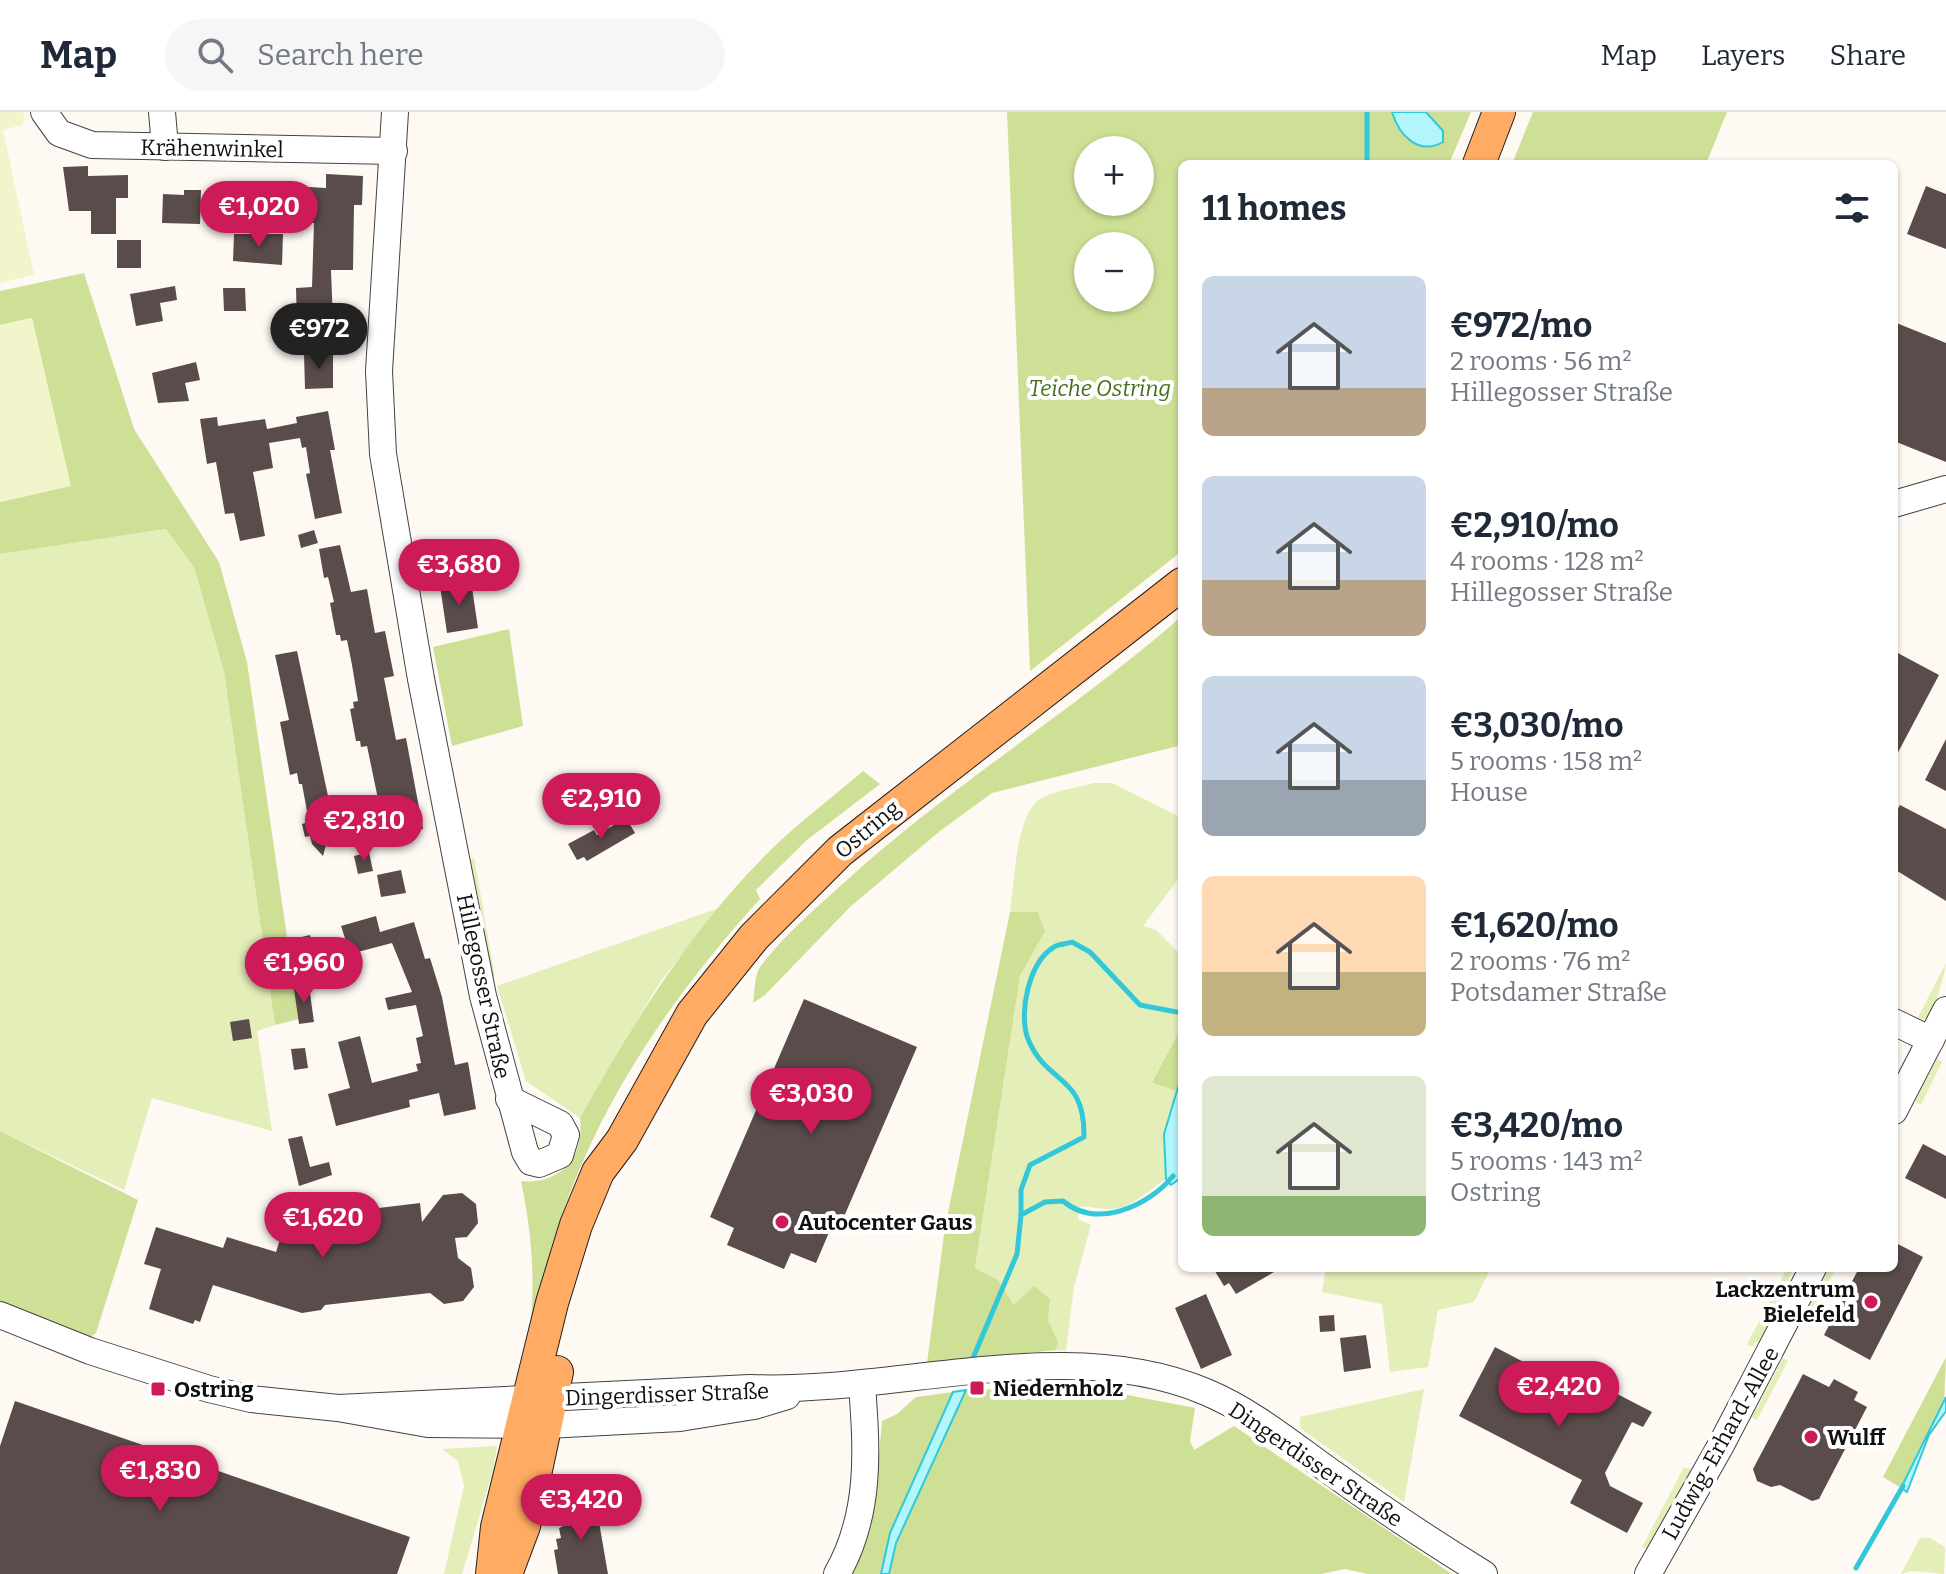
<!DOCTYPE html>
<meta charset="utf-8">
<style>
:root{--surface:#fff;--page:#f6f6f7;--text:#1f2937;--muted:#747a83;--line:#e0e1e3;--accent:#cd1a58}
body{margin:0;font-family:Bitter,serif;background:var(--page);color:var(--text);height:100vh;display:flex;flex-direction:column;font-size:30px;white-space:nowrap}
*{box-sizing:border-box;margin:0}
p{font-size:26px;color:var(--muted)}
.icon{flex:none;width:44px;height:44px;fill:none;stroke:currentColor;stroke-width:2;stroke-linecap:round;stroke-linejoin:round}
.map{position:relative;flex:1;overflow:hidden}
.side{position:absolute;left:1178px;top:48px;width:720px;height:1112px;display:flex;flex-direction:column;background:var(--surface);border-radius:12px;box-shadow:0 2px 6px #0004}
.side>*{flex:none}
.buttons{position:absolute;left:1074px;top:24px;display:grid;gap:16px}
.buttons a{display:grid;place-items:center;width:80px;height:80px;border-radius:50%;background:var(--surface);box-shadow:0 2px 6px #0004;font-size:40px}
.price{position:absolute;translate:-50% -68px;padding:0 18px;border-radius:28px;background:var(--accent);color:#fff;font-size:26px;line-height:52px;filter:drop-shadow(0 2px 4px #0008)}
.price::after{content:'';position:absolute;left:50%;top:48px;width:24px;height:18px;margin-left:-12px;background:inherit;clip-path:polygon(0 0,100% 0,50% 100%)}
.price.on{background:#222;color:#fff}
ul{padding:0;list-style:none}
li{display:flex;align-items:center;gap:24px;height:200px;padding:0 24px}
li span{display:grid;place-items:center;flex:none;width:224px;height:160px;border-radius:12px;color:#555}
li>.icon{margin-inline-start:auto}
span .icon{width:96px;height:96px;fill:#fffc;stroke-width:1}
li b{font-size:34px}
h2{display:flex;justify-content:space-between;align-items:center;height:96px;padding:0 24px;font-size:34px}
header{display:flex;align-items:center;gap:48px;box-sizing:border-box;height:112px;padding:0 40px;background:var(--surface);border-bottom:2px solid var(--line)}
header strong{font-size:38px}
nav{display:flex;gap:44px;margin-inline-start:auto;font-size:28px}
.search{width:560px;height:72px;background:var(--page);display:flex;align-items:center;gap:20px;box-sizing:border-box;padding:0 28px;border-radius:44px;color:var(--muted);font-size:30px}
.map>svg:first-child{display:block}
.green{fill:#e4eeb8}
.forest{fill:#cde096;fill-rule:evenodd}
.pitch{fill:#f2f4cb}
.water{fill:#b2f6fb;stroke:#33c8d9;stroke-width:2}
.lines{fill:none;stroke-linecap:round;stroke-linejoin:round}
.stream{stroke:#33c8d9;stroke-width:5}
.building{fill:#5a4c4b}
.minor-casing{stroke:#434343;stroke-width:28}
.major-casing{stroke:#212121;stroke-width:34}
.minor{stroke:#fff;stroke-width:26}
.major{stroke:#ffab63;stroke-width:32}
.poi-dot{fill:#cd1a58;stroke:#fff;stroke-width:3}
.labels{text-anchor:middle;stroke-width:8;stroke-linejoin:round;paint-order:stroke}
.street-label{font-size:22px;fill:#101010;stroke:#fff}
.park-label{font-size:22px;font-style:italic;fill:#446f19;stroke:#fff}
.poi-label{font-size:22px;font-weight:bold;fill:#101010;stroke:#fff;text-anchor:start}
</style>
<header>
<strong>Map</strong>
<div class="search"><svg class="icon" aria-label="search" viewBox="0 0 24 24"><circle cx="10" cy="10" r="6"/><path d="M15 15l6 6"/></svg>Search here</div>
<nav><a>Map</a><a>Layers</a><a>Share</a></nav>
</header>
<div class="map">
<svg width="1946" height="1462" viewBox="0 0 1946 1462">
<rect width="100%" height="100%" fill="#fff9f3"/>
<g class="green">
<polygon points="167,417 194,455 224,560 275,913 257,919 272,1019 152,986 124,1078 0,1019 0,442"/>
<path d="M1094,671H1112L1182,706V762L1143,814L1156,818L1182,844V914L1152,969L1176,979L1164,1022L1166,1067C1150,1077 1132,1096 1113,1097C1102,1098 1091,1094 1080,1095L1078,1107L1091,1113L1074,1175L1066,1239L1056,1238L1058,1230L1048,1208L1015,1194L998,1168L975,1156L1020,864L1045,819L1038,800H1010C1014,774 1016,701 1040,687C1055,678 1077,676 1094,671Z"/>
<polygon points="474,745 495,865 490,863 469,749"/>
<polygon points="719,796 660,870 580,1006 526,969 497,874"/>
<path d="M1946,851C1946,857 1934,900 1930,903C1925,908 1923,907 1917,907Z"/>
<polygon points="1937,947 1942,950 1921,993 1915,990"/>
<polygon points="1326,1156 1491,1156 1474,1190 1438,1198 1428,1255 1390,1260 1382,1192 1322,1180"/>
<polygon points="1787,1156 1794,1156 1789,1167 1792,1174 1763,1230 1755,1230 1753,1235 1747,1232"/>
<polygon points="1829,1156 1836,1156 1807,1211 1802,1209"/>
<polygon points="1783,1246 1788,1249 1757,1308 1746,1303 1757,1296"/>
<polygon points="1424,1277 1404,1390 1300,1316 1300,1305"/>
<polygon points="497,1334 493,1359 462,1462 444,1462 464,1374 458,1349 442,1337"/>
<polygon points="1684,1355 1693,1359 1648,1437 1642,1435"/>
<polygon points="1920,1426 1930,1426 1945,1435 1944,1462 1912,1459 1901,1462"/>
</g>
<g class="forest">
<path d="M1007,0H1392L1412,31L1436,34L1443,30V19L1426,0H1471L1449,52H1182V439L1030,559ZM1088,38H1140V90H1088ZM1088,134H1140V186H1088Z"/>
<polygon points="1533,0 1727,0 1706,52 1512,52"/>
<polygon points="84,161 134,317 219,450 247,550 299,907 275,913 224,560 194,455 166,417 0,442 0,390 70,374 32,206 0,213 0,179"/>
<path d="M1182,504V633L992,681L940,719L850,795L765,883L753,891C755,880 754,864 760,855C783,824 817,795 846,769C952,672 1075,598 1182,504Z"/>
<polygon points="509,517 523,614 452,634 433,535"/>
<path d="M863,659L880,672L807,728L756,778L760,787C648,911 564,1043 534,1210H531C535,1161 531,1117 521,1069C560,1073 585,1045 580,1006C636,906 696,809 779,730C806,705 835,683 863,659Z"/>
<polygon points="1010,800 1038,800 1045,819 1020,864 975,1156 998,1168 1014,1193 1034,1174 1050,1187 1048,1208 1058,1230 1056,1238 927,1251 945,1115"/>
<polygon points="1182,914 1182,962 1176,979 1152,970"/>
<polygon points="0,1019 138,1088 96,1221 87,1227 0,1191"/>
<polygon points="1946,1245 1944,1293 1901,1376 1883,1365"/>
<polygon points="1081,1274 1195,1296 1190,1329 1194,1338 1234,1314 1452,1462 1368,1462 1345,1457 1321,1462 889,1462 896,1431 966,1278"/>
<polygon points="953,1280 890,1421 881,1462 847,1462 876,1379 882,1309 897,1302 916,1285"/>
</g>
<g class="pitch">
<polygon points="0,0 23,0 25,7 21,13 3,18 34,163 0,171"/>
<polygon points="32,206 71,374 0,390 0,213"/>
</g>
<g class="water">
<path d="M1392,0H1426L1443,19V30C1418,44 1399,23 1392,0Z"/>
<polygon points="1182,962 1182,1065 1171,1073 1166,1067 1164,1022"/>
<polygon points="966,1278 896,1431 889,1462 881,1462 890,1421 953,1280"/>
<polygon points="1946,1285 1946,1299 1929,1323 1907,1380 1901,1376"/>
</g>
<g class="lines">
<g class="stream">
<polyline points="1367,52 1367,0"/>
<path d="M1021,1103V1078L1030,1053L1084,1025C1085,961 1047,974 1028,927C1018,901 1029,850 1054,835C1058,832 1067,832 1072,830L1090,840L1140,893L1182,901"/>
<path d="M973,1246L1017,1142L1021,1103L1045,1090L1063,1089C1096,1117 1148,1095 1173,1064"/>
<polyline points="1856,1456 1903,1374"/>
</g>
</g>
<g class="building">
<polygon points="88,54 88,64 128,63 128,86 116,86 116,122 91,122 91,99 69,99 63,55"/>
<polygon points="326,62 363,64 362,93 354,93 353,158 331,158 333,211 297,212 296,176 312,175 314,111 289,111 290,74 326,76"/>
<polygon points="1926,74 1946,82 1946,137 1907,122"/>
<polygon points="184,78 201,78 200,112 162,111 163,82 184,83"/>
<polygon points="234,122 283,122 282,153 233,149"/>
<rect x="117" y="128" width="24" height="28"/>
<polygon points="175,174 177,188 160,191 163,209 136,214 130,182"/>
<polygon points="223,176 245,176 246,199 224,199"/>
<polygon points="1894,210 1946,231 1946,350 1894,329"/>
<polygon points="304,242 333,242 333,276 305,277"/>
<polygon points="196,250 200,268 185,271 189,289 158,291 152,261"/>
<polygon points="328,299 335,338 330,338 342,401 315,407 306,362 310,361 306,335 302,336 300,326 269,331 273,356 253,360 265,424 240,429 234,401 225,402 216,350 207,352 200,307 217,305 218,314 265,307 267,317 297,311 296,305"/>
<polygon points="314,418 318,431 301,436 298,423"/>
<polygon points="340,433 351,480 367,477 375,521 385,519 394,564 384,566 396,628 406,626 423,717 389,725 384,702 333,713 337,731 326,733 323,744 312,732 310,724 305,725 302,712 309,710 302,672 299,672 297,661 290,663 280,610 289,608 275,543 297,539 331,698 378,687 367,634 361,635 360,629 356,629 350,597 354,596 353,590 358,589 352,553 347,528 341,529 340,523 336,523 330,491 334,490 328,465 324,466 319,437"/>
<polygon points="471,469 478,516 447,521 440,474"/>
<polygon points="1894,539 1939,563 1894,648"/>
<polygon points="1946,627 1946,679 1925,668"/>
<polygon points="1900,693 1946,717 1946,789 1894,757 1894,704"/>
<polygon points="626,706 635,721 587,749 584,745 577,748 568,732 594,718 597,723"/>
<polygon points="369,740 373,759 358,762 354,744"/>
<polygon points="401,758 406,781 381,785 377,763"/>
<polygon points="376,804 380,820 414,810 425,847 430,846 442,885 455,953 468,950 476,997 444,1004 439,981 409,988 410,995 336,1014 328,982 350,976 338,930 360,924 372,971 418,959 416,952 421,951 416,926 423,924 416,893 388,898 385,886 412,880 392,831 350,842 341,814"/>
<polygon points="310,823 321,867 304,871 293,827"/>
<polygon points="309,874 314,910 299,912 294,877"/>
<polygon points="804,887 917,935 837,1121 830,1118 816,1151 791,1141 784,1157 727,1133 734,1116 710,1105"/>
<polygon points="249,907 252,926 233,929 230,910"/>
<polygon points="305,936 308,956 294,958 291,937"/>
<polygon points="302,1024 310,1055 329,1050 332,1063 299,1074 288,1027"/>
<polygon points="1923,1032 1946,1044 1946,1087 1905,1066"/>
<polygon points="462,1081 476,1092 478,1111 467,1125 455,1126 458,1146 471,1156 474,1175 463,1189 444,1192 430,1181 325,1193 321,1198 302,1201 213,1173 200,1210 195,1208 193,1212 149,1197 161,1157 144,1152 156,1115 223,1136 227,1125 276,1140 291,1092 321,1103 420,1091 422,1110 443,1083"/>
<polygon points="1894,1130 1923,1145 1870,1248 1824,1223 1859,1156 1894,1156"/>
<polygon points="1213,1156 1281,1156 1236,1182 1229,1171 1224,1174"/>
<polygon points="1206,1182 1232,1243 1201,1257 1175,1196"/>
<polygon points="1334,1203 1335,1219 1320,1220 1319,1204"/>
<polygon points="1366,1223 1371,1256 1344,1260 1340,1226"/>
<polygon points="1495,1235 1591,1285 1598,1272 1652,1300 1643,1315 1632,1310 1605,1361 1610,1374 1643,1391 1627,1421 1570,1391 1582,1368 1459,1304"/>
<polygon points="1803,1262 1829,1275 1834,1267 1858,1280 1854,1288 1867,1295 1819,1387 1812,1389 1780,1373 1771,1375 1757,1369 1753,1357"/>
<polygon points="15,1289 410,1425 397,1462 0,1462 0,1334"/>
<polygon points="595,1387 608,1462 558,1462 554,1438 558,1437 556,1427 561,1426 559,1416 568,1412 565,1393"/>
</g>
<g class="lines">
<g class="minor-casing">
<g id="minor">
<polyline points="44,0 59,21 92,33 394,39"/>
<polyline points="162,0 165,35"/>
<polyline points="395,0 379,259 383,342 421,567 483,884 525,1040 531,1050 539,1052 560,1043 566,1023 560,1012 509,987"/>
<polyline points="1894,392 1946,377"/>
<polyline points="1894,910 1931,928"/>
<polyline points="1894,999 1946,898"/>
<polyline points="0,1203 90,1239 209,1277 251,1287 338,1296 428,1312 547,1313 680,1306 754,1294 787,1284"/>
<path d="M338,1296L750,1276C897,1282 1066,1221 1206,1280C1254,1300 1295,1335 1338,1365C1385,1399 1434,1431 1484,1462"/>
<path d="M837,1462C871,1402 867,1339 862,1273"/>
<polyline points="1648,1462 1721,1333 1813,1156"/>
</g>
</g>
<g class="major-casing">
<g id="major">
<polyline points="1479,52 1499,0"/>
<polyline points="492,1462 497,1415 552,1191 576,1113 598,1060 622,1028 692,902 754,825 840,739 1182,472"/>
<polyline points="506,1462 524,1414 557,1260"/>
</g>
</g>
<use href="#minor" class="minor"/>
<use href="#major" class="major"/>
</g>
<g class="poi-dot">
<circle cx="782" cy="1110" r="8"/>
<circle cx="1871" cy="1190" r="8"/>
<rect x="969" y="1268" width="16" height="16" rx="4"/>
<rect x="150" y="1269" width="16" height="16" rx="4"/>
<circle cx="1811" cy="1325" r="8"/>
</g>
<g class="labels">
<g class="street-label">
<text transform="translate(212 36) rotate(1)" y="8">Krähenwinkel</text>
<text transform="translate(867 717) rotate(-40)" y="8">Ostring</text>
<text transform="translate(484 874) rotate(78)" y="8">Hillegosser Straße</text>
<text transform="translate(667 1282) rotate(-2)" y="8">Dingerdisser Straße</text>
<text transform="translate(1720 1331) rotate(-61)" y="8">Ludwig-Erhard-Allee</text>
<text transform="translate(1316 1352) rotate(34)" y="8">Dingerdisser Straße</text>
</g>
<g class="park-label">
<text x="1100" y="284">Teiche Ostring</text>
</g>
<g class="poi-label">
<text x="798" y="1118">Autocenter Gaus</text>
<text x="1855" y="1185" text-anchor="end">Lackzentrum<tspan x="1855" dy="25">Bielefeld</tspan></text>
<text x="993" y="1284">Niedernholz</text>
<text x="174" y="1285">Ostring</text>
<text x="1827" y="1333">Wulff</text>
</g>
</g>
</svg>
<div class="buttons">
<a>+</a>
<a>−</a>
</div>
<b class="price" style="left:259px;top:137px">€1,020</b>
<b class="price on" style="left:319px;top:259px">€972</b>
<b class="price" style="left:459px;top:495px">€3,680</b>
<b class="price" style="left:601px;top:729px">€2,910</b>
<b class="price" style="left:364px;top:751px">€2,810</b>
<b class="price" style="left:304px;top:893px">€1,960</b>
<b class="price" style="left:811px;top:1024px">€3,030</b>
<b class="price" style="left:323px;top:1148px">€1,620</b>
<b class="price" style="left:1559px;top:1317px">€2,420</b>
<b class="price" style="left:160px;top:1401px">€1,830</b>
<b class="price" style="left:581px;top:1430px">€3,420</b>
<section class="side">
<h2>11 homes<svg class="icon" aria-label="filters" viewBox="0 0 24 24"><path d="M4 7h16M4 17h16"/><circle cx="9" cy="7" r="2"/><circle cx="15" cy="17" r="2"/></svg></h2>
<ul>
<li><span style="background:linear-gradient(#c9d6e8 70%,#b9a48a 0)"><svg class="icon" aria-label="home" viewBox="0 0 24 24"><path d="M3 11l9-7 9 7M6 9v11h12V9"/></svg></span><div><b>€972/mo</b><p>2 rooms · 56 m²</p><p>Hillegosser Straße</p></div></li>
<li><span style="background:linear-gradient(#c9d6e8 65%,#b9a48a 0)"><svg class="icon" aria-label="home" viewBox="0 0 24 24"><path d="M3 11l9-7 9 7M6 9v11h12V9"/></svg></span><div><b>€2,910/mo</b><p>4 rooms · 128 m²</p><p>Hillegosser Straße</p></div></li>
<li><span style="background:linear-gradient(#c9d6e8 65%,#9aa5b1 0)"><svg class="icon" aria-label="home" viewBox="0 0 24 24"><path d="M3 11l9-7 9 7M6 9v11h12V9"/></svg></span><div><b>€3,030/mo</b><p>5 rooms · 158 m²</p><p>House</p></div></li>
<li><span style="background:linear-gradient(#ffd9b3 60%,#c2b280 0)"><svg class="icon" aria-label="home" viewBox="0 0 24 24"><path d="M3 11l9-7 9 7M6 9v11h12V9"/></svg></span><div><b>€1,620/mo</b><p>2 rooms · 76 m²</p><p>Potsdamer Straße</p></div></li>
<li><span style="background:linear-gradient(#dfe7d0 75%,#8fb573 0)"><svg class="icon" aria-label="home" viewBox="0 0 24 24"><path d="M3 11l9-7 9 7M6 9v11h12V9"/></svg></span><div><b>€3,420/mo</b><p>5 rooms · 143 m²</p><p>Ostring</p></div></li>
</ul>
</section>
</div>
